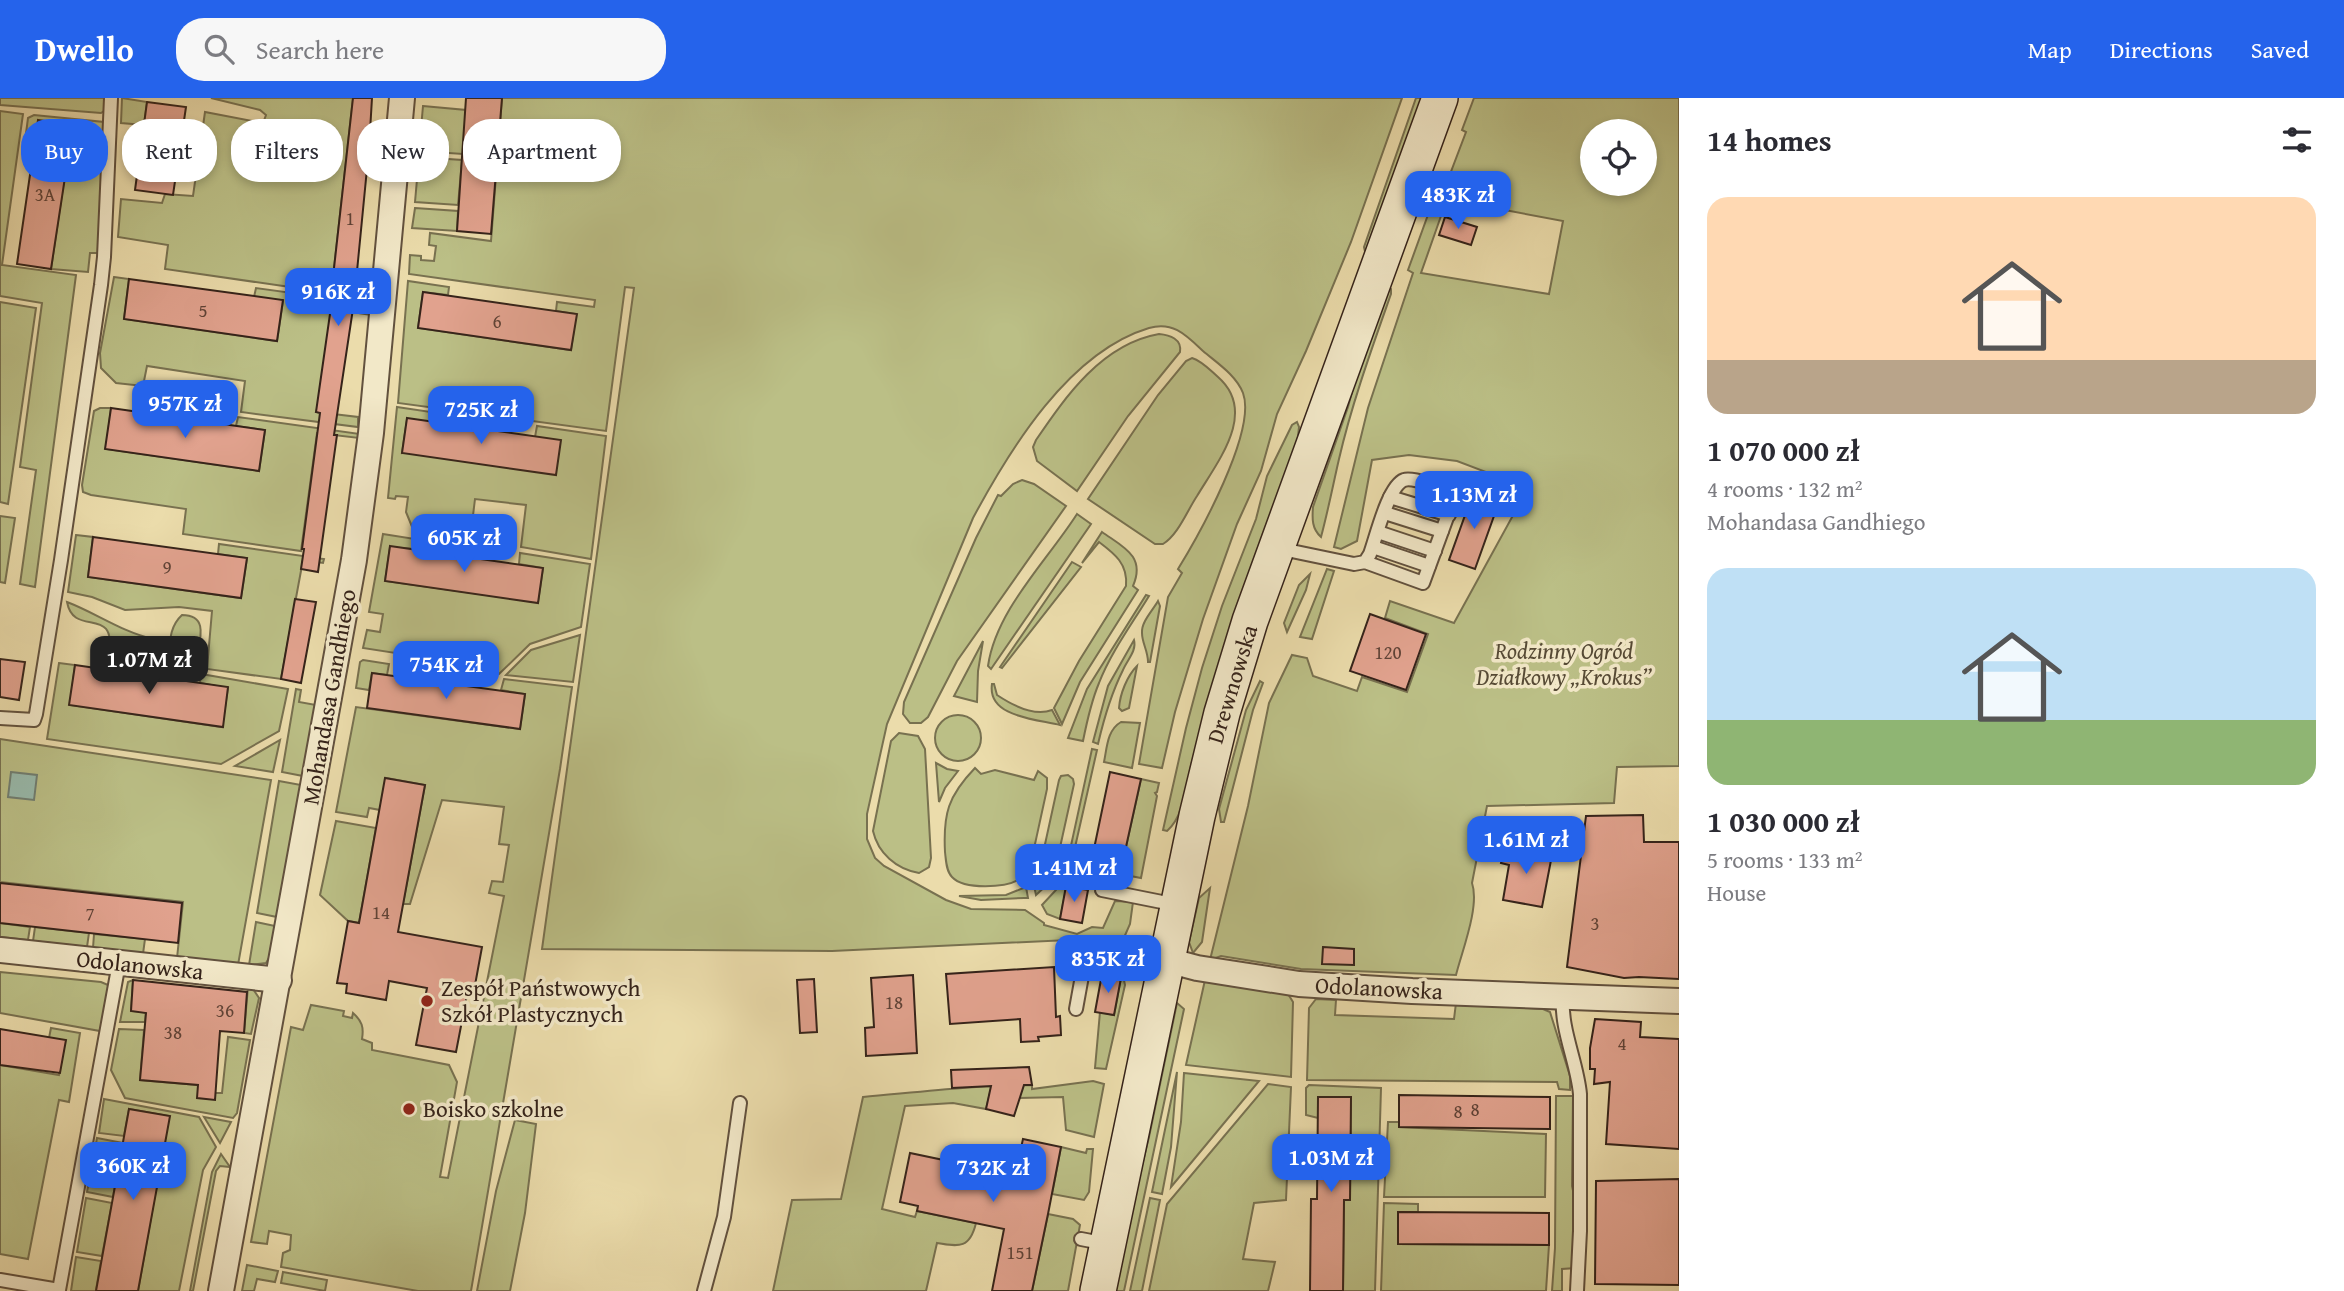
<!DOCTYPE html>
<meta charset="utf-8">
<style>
:root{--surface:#fff;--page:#f7f7f7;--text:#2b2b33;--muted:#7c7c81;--accent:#2563eb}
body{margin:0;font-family:"Gentium Book Plus",serif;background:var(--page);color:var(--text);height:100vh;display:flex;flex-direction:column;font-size:26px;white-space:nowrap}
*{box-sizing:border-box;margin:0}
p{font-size:23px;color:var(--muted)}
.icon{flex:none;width:38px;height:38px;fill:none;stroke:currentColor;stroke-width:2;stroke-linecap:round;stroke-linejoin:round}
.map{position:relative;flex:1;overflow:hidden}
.details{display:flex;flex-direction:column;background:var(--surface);width:665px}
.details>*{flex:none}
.guide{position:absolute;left:21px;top:21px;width:665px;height:63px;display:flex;gap:14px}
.buttons{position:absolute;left:1580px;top:21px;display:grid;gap:14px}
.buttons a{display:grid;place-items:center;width:77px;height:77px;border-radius:50%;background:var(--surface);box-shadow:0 4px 10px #0003;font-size:35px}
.price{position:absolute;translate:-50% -60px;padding:0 16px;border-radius:14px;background:var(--accent);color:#fff;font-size:23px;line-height:46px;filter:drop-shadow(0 2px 4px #0008)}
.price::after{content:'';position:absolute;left:50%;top:42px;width:21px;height:16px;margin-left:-10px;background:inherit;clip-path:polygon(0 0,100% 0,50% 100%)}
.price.current{background:#222;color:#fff}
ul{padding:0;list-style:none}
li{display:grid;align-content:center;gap:14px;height:371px;padding:0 28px}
li span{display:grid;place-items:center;height:217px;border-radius:21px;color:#555}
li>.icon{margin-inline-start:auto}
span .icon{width:126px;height:126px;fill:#fffc;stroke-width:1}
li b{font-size:30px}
h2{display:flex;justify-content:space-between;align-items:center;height:84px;padding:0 28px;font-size:30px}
.chip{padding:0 24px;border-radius:28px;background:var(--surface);box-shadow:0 4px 10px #0003;font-size:24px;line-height:63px}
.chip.current{background:var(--accent);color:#fff}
header{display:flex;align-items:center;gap:42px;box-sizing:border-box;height:98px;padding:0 35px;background:var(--accent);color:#fff}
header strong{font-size:33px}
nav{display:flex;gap:38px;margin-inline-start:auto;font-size:24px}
.search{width:490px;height:63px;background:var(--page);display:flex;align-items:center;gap:18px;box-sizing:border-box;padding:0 24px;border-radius:28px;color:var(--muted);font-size:26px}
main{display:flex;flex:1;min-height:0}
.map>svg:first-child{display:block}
.green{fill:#bbbf86;stroke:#787150;stroke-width:2;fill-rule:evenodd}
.water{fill:#98bbad;stroke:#707e72;stroke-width:2}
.building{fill:#e1a28e;stroke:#35231a;stroke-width:2}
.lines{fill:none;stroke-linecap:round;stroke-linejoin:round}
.lane-casing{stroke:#62513e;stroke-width:16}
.street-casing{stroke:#62513e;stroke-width:28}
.secondary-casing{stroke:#35231a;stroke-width:38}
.lane{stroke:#f2e8c8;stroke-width:12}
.street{stroke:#f2e8c8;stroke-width:24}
.secondary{stroke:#f2e8c8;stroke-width:35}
.poi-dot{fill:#8f2418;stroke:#f2e8c8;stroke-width:2.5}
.labels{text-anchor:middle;stroke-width:7;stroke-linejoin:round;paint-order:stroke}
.number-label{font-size:19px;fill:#604337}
.park-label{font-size:23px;font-style:italic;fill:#564a35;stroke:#f2e8c8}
.street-label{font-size:23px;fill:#35231a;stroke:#f2e8c8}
.poi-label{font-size:23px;fill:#35231a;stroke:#f2e8c8;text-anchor:start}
</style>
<header>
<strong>Dwello</strong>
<div class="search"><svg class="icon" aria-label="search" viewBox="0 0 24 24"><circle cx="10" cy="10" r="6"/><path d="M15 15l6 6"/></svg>Search here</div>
<nav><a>Map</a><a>Directions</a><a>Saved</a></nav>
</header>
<main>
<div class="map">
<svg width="1679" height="1193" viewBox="0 0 1679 1193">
<rect width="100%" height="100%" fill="#ebdcab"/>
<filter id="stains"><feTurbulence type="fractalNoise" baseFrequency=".00286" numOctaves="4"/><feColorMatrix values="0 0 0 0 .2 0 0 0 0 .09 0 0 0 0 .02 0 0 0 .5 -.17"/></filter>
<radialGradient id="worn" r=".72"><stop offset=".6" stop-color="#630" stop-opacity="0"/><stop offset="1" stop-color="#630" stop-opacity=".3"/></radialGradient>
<g class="green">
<polygon points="0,0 105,0 104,13 101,15 0,7"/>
<polygon points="122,0 147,4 144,27 121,25"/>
<polygon points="211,0 353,0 332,188 374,191 373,201 165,171 168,147 118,139 121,101 162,105 165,96 193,98 205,14 263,25 266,17 260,12"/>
<path d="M502,0H1402L1351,144L1306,253L1277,316L1261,373L1237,426L1203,521L1175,614L1162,670L1139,666L1168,499L1182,475L1178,471C1199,437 1257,333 1243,295C1236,277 1217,265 1203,253C1186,237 1173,223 1149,230C1069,254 1010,351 973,420L887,626L867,716V741L875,760L884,768L946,802L971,811L1025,812L1044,825V827L1077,836L1092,829L1103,830L1115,803L1133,804L1130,826L1123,842L1090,843V841L832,853L542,851L634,190L625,189L606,333L398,305L408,183L449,189L448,197L423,194L418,230L571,252L576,216L556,213L557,204L594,209L595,202L409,176L410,157L421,158V162L434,163L436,148L429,147L430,135L491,143Z"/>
<polygon points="1416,0 1426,0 1366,158 1364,149"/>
<path d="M1474,0H1679V668L1617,669L1614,705L1487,708L1472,785C1480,808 1462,853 1456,877L1301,871L1221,858L1210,862L1248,708L1269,605L1292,557L1307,560L1313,578L1357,593L1362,579L1407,594L1428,536L1385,520L1390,503L1454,525L1528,390L1457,363L1409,357L1372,362L1357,443L1341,451L1334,449L1368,310L1413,175L1408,172L1429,114L1441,118L1421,175L1549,196L1563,123L1441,100L1466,34L1462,32ZM1592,33H1645V86H1592Z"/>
<polygon points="423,8 466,12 463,56 419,53"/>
<polygon points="0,13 23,16 2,167 76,177 35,489 20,486 36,372 20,369 42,205 0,198"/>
<polygon points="34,17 104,24 99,155 90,155 88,174 51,171 72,28 35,44 25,43 28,20"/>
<polygon points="419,59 462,62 458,107 415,104"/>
<polygon points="415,110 458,113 457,133 412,130"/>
<polygon points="114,179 129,181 124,221 277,243 283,203 254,199 256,190 373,206 372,217 352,214 316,314 358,319 358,329 241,314 245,283 147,268 143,288 116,285 101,270 100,255"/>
<path d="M1386,187L1391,191V196C1372,250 1352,305 1339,361C1333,387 1328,413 1321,439C1312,431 1312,421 1313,409L1348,309L1365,245Z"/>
<polygon points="0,204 36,210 8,406 0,404"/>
<path d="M1159,236C1170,237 1182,241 1180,254L1128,318L1077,393L1037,363L1033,349L1036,342C1066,298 1102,246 1159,236Z"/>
<path d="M1192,260C1202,263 1210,272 1218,279C1258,314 1218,363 1197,398C1187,413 1178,437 1163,446H1155L1088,401L1158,297L1186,263Z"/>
<polygon points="397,309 431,314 430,324 407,321 402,355 535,339 537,328 606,338 591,461 521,449 526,407 475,401 470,442 415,436 406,414 408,399 396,398 395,401 388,400"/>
<polygon points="100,310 111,310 106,351 259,373 265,332 236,328 238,319 360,336 359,340 317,335 301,453 183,436 186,411 91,397 83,394 82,387 94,313"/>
<path d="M1297,324L1299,329L1296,356C1260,458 1223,560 1192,664C1186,686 1185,717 1167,733L1163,732L1186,630L1202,570L1222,508L1256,421L1267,378L1292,327Z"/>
<polygon points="1022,382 1034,386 1066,408 957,563 928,619 921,625 910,625 903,616 904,604 976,440 998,397 1001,398 1013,386"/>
<path d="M1077,416L1091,426L991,571L988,568C996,512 1047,463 1077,416Z"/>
<polygon points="0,418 15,420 5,485 0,484"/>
<path d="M1102,434C1123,449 1146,458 1133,488L1138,492L1080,584L1062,626L1054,610L1079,563L1126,488C1128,466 1115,456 1099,444L1082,465Z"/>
<polygon points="383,436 415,441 414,451 390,449 385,483 538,504 543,470 519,466 520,455 590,466 581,529 530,546 499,576 396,562 396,555 363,550 367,532 380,534 383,516 369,514"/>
<polygon points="76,437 93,439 88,479 241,500 247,460 218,456 219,446 324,461 323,465 303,462 281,581 207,571 212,513 179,509 125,512 92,499 68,494"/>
<polygon points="1072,464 1081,469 1002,570 1000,569"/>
<polygon points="1327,471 1334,473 1312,541 1300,539"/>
<polygon points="1310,476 1306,492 1287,534 1284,525 1299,487"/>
<path d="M1146,497L1149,498C1132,526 1111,554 1099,585C1091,604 1087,623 1083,643L1068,640L1087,591Z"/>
<path d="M1158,503L1160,508L1150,564H1148C1148,553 1142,545 1142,535C1141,524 1153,512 1158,503Z"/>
<path d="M67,504C96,515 122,534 153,541L151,563L109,557C117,505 74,541 67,504Z"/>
<path d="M182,517C205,517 202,535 198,552L175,557L169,554C170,540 171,527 182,517Z"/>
<polygon points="580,537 573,584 506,577 531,552"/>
<path d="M1134,542C1137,553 1127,562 1123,572C1111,596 1104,620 1098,646L1093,644L1108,588Z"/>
<polygon points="983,543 978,573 977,604 954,598"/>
<polygon points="363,562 389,566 387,577 372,575 369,592 356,590 360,564"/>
<polygon points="59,565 75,567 70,607 222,629 228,590 200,585 201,576 288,591 279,633 221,666 47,641"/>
<path d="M1137,568L1129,610L1122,613L1119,610C1120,596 1127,578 1137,568Z"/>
<path d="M504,581L572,589L560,671L471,1193H418L281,1169L283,1155L290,1152L291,1137L269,1133L267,1146L251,1144L291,929L303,932L311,907L344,913L343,918L352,920L353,915C362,923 364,929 362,941L372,945V952L449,967L457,984L440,1079L448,1080L504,798L489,795L492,783L503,784L509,747L499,746L504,709L442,702L410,806H403L425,687L386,680L380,712L369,710L367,719L336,714L356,609L520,631L525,596L501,592Z"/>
<polygon points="1260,583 1263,585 1253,612 1224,724 1221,724 1219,711 1246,612"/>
<path d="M992,586H994L997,597C1012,607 1034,619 1052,612L1060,627C1036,621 987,619 992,586Z"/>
<polygon points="296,591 301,592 299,604 316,607 303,678 282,674"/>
<circle cx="958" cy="640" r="23"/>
<path d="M1121,624L1140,625L1132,670L1104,664C1107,650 1107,632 1121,624Z"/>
<path d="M899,635L918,638L925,651L931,760L929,769L919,775C896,771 878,755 873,733L891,643Z"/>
<polygon points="0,641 271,682 238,867 177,860 183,804 0,784"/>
<polygon points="280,642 273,674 235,668"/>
<polygon points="1092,651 1097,652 1071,767 1067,766"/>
<polygon points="936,665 947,671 958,673 945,690 939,704"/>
<path d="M975,670L981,676L995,672L1034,682L1038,673L1047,680V691L1030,769C1028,774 1025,778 1020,781C1006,790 964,792 952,779C946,773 946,762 945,754C943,716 948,698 975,670Z"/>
<polygon points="1068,677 1073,681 1074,686 1057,763 1042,760 1059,682 1061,678"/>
<polygon points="1141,681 1159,685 1157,694 1155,695 1157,698 1141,780 1120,776"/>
<polygon points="279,683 301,687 277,819 257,815"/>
<polygon points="336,723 376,730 359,825 348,823 320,797"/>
<polygon points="1041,765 1056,768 1050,784 1036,797 1033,783"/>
<polygon points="1065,770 1070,771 1060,821 1047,816 1042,807 1056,792"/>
<polygon points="1026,789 1028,800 1024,800 981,802 959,798 1006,797"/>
<polygon points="1210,790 1202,844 1193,855 1189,844 1199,800"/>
<polygon points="256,824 275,828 269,860 266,865 249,867"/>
<polygon points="0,825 30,829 28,842 0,839"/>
<polygon points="35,829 89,835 87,849 33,843"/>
<polygon points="94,836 145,841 143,856 93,850"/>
<polygon points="1120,864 1125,887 1106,971 1095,970 1100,914 1114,917 1121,880"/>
<polygon points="0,874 101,884 108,887 109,893 100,933 0,915"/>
<polygon points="133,882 131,913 146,914 145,924 120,924 128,884"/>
<polygon points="1205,882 1288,896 1293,904 1291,979 1186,967"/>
<polygon points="248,889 253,891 259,900 251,936 244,935"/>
<polygon points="1316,901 1336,902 1335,917 1454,921 1456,905 1543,911 1550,914 1570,978 1570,992 1559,991 1557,984 1307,982 1309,910"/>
<polygon points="1177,905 1184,911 1124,1193 1111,1193 1149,1039"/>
<polygon points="51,930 80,935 69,1004 59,1002 28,1161 0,1156 0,967 59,977 65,943 49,940"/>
<polygon points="119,931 144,932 140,982 198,987 215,995 222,995 228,939 250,942 237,1015 233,1020 125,1000 111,972"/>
<polygon points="1177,974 1171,1049 1162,1096 1152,1094"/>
<polygon points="1184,975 1259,983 1171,1089 1181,1024"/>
<path d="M1093,983L1104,986L1094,1039L1066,1032L1063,999L1019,1000L990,995L986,1011L953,1005L905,1008L882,1111L915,1119L917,1113L976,1125C970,1150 960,1149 937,1145L926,1193H773L792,1102L841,1101L863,999C919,994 975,987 1032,987V991Z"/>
<polygon points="1268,986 1291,989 1286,1102 1254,1105 1243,1161 1275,1164 1268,1193 1149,1193 1167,1106"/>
<polygon points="1309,987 1381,990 1375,1193 1343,1193 1344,1102 1350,1101 1351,1000 1319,999 1318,1020 1306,1017 1306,990"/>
<polygon points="1556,998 1573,998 1572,1088 1577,1112 1576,1170 1562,1171 1562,1193 1552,1193 1555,1150"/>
<polygon points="104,1001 199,1019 216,1049 203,1072 179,1193 138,1193 169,1018 129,1011 124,1038 99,1035"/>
<polygon points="204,1019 231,1024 220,1045"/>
<polygon points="515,1022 536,1026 525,1115 510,1193 477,1193 496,1093"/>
<polygon points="1388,1024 1399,1024 1399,1029 1546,1036 1545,1099 1384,1099"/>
<polygon points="97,1040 123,1045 113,1099 87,1094"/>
<polygon points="1061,1049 1086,1055 1087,1051 1093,1051 1089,1094 1084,1102 1052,1096"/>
<polygon points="221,1056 230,1069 220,1068 216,1073 193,1193 190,1193 212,1074"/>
<polygon points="86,1100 112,1105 102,1158 77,1154"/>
<polygon points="1150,1100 1160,1102 1142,1193 1130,1193"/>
<polygon points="1384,1105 1418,1106 1418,1114 1398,1114 1398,1146 1549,1147 1546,1193 1381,1193"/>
<polygon points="1048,1116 1073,1121 1080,1127 1068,1193 1032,1193"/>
<polygon points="76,1159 101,1163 96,1192 102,1193 71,1193"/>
<polygon points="247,1167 278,1173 275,1184 257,1181 254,1193 242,1193"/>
<polygon points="283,1174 327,1182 325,1193 281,1185"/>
</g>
<polygon class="water" points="11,674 37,677 34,702 8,699"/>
<g class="building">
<polygon points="353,0 372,0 369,50 354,204 334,337 337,337 318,474 301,471 304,451 302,451 320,315 316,314 334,188 332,188"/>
<polygon points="466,0 502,0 491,136 457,133"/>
<polygon points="147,4 186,9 173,97 135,92"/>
<polygon points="38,22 73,27 51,171 17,166"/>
<polygon points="1445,119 1477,129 1471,147 1439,137"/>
<polygon points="129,181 283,202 277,243 124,221"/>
<polygon points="423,194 577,216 571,252 418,230"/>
<polygon points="111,310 265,332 259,373 105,351"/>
<polygon points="407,320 561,342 556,377 402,355"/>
<polygon points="1473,395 1499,404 1475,471 1449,462"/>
<polygon points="93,439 247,460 241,500 88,479"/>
<polygon points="390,448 543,470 538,505 385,483"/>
<polygon points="295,501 316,504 301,585 281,581"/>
<polygon points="1370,516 1426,536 1406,592 1350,573"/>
<polygon points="0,561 25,564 19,602 0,599"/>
<polygon points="75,567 228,589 223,629 69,607"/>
<polygon points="372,575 525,596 520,631 367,610"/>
<polygon points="1110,674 1141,681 1120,776 1090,770"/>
<polygon points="385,680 425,687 398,834 482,849 473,898 467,897 456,954 416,947 427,890 389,883 386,902 346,895 347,886 337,885 348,823 359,825"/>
<polygon points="1643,717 1644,744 1679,744 1679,881 1639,879 1624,880 1567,869 1586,718"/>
<polygon points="1505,747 1552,757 1542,809 1503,802 1509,767 1501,765"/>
<polygon points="0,785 182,805 178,845 0,825"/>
<polygon points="1066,788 1088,792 1082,825 1060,821"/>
<polygon points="1323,849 1354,851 1354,867 1322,866"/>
<polygon points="1054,869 1056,919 1060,918 1061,937 1038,939 1039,943 1021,944 1020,921 950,926 946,876"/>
<polygon points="1102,876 1121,880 1114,917 1095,914"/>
<polygon points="913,877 917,955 866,958 865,930 874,929 871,880"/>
<polygon points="814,881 817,934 800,935 797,882"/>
<polygon points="133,882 247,894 244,935 220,933 215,1002 197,1000 198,987 140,982 146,915 131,913"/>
<polygon points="1595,921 1641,924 1640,939 1679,941 1679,1051 1606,1046 1610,984 1594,986 1595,971 1590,971 1590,950"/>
<polygon points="0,931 66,942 60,975 0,967"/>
<polygon points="1029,969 1032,987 1024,987 1014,1018 986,1011 991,988 952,990 951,972"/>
<polygon points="1399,997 1550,999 1550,1031 1399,1029"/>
<polygon points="1318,999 1351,999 1350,1102 1344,1102 1343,1193 1310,1193 1311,1101 1317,1101"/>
<polygon points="129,1011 170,1018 138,1193 96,1193"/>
<polygon points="1023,1041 1061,1049 1048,1116 1032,1193 992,1193 1004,1131 917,1113 918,1108 900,1104 910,1055 1015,1077"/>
<polygon points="1679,1081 1679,1187 1595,1186 1596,1083"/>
<polygon points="1398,1114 1549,1115 1549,1147 1398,1146"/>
</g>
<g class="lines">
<g class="lane-casing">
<g id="lane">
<polyline points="1390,399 1449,417"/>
<polyline points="1385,415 1442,433"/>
<polyline points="1378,434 1435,453"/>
<polyline points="1373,449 1429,468"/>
<path d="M1277,450L1354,466L1365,464L1370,456C1376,440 1388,388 1404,382C1413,379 1443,390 1451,395L1453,403L1423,485L1365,464"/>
<polyline points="0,620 34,622 36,616 61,462 101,187 104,159 111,0"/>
<polyline points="1102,792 1177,807"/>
<path d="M1563,897C1560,931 1577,963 1580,996V1133L1577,1193"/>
<polyline points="1076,911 1084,867 1083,856"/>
<polyline points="1081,1141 1107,1146"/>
<polyline points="0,1182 59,1192 119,865"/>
<polyline points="704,1193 724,1119 740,1005"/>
</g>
</g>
<g class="street-casing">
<g id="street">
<polyline points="0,852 279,882"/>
<polyline points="1083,856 1129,852 1197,870 1299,886 1412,893 1679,903"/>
<polyline points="221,1193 354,462 371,335 402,0"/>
</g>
</g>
<g class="secondary-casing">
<polyline id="secondary" points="1098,1193 1197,718 1222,615 1250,523 1440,0"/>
</g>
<use href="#lane" class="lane"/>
<use href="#street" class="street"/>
<use href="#secondary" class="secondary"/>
</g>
<g class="poi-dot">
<circle cx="427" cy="903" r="7"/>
<circle cx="409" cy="1011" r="7"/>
</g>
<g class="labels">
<g class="number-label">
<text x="45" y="103">3A</text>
<text x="350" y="127">1</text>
<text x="203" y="219">5</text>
<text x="497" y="230">6</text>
<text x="167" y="476">9</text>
<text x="1388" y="561">120</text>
<text x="381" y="821">14</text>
<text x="90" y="822">7</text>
<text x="1595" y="832">3</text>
<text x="894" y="911">18</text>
<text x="225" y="919">36</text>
<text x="173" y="941">38</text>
<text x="1622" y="952">4</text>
<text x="1475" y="1018">8</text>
<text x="1458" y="1020">8</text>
<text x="1020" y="1161">151</text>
</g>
<g class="park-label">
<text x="1564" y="561">Rodzinny Ogród<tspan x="1564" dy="26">Działkowy „Krokus”</tspan></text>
</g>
<g class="street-label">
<text transform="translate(1232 586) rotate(-73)" y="8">Drewnowska</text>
<text transform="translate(329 599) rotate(-80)" y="8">Mohandasa Gandhiego</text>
<text transform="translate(140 867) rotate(6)" y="8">Odolanowska</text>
<text transform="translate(1379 890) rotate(3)" y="8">Odolanowska</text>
</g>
<g class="poi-label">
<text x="441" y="898">Zespół Państwowych<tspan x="441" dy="26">Szkół Plastycznych</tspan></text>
<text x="423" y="1019">Boisko szkolne</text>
</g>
</g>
<rect width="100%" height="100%" filter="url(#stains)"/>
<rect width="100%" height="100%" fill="url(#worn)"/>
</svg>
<div class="buttons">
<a><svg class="icon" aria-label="locate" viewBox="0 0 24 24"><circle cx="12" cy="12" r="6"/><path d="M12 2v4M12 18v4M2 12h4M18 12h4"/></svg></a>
</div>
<b class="price" style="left:1458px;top:133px">483K zł</b>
<b class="price" style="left:338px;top:230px">916K zł</b>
<b class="price" style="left:185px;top:342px">957K zł</b>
<b class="price" style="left:481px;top:348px">725K zł</b>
<b class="price" style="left:1474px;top:433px">1.13M zł</b>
<b class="price" style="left:464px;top:476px">605K zł</b>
<b class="price current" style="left:149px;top:598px">1.07M zł</b>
<b class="price" style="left:446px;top:603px">754K zł</b>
<b class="price" style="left:1526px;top:778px">1.61M zł</b>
<b class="price" style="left:1074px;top:806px">1.41M zł</b>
<b class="price" style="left:1108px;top:897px">835K zł</b>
<b class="price" style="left:1331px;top:1096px">1.03M zł</b>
<b class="price" style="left:133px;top:1104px">360K zł</b>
<b class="price" style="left:993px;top:1106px">732K zł</b>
<div class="guide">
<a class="chip current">Buy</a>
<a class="chip">Rent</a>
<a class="chip">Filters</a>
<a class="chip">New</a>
<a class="chip">Apartment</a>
</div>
</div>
<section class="details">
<h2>14 homes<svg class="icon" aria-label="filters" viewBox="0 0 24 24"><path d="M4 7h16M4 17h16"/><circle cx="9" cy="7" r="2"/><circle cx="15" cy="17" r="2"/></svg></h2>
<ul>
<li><span style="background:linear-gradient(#ffd9b3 75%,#b9a48a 0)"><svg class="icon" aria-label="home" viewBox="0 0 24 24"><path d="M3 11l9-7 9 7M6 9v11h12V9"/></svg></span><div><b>1 070 000 zł</b><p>4 rooms · 132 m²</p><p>Mohandasa Gandhiego</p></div></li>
<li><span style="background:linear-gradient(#bfe0f5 70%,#8fb573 0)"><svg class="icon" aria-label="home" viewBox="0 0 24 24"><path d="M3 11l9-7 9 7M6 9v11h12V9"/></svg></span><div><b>1 030 000 zł</b><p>5 rooms · 133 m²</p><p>House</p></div></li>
</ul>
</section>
</main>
